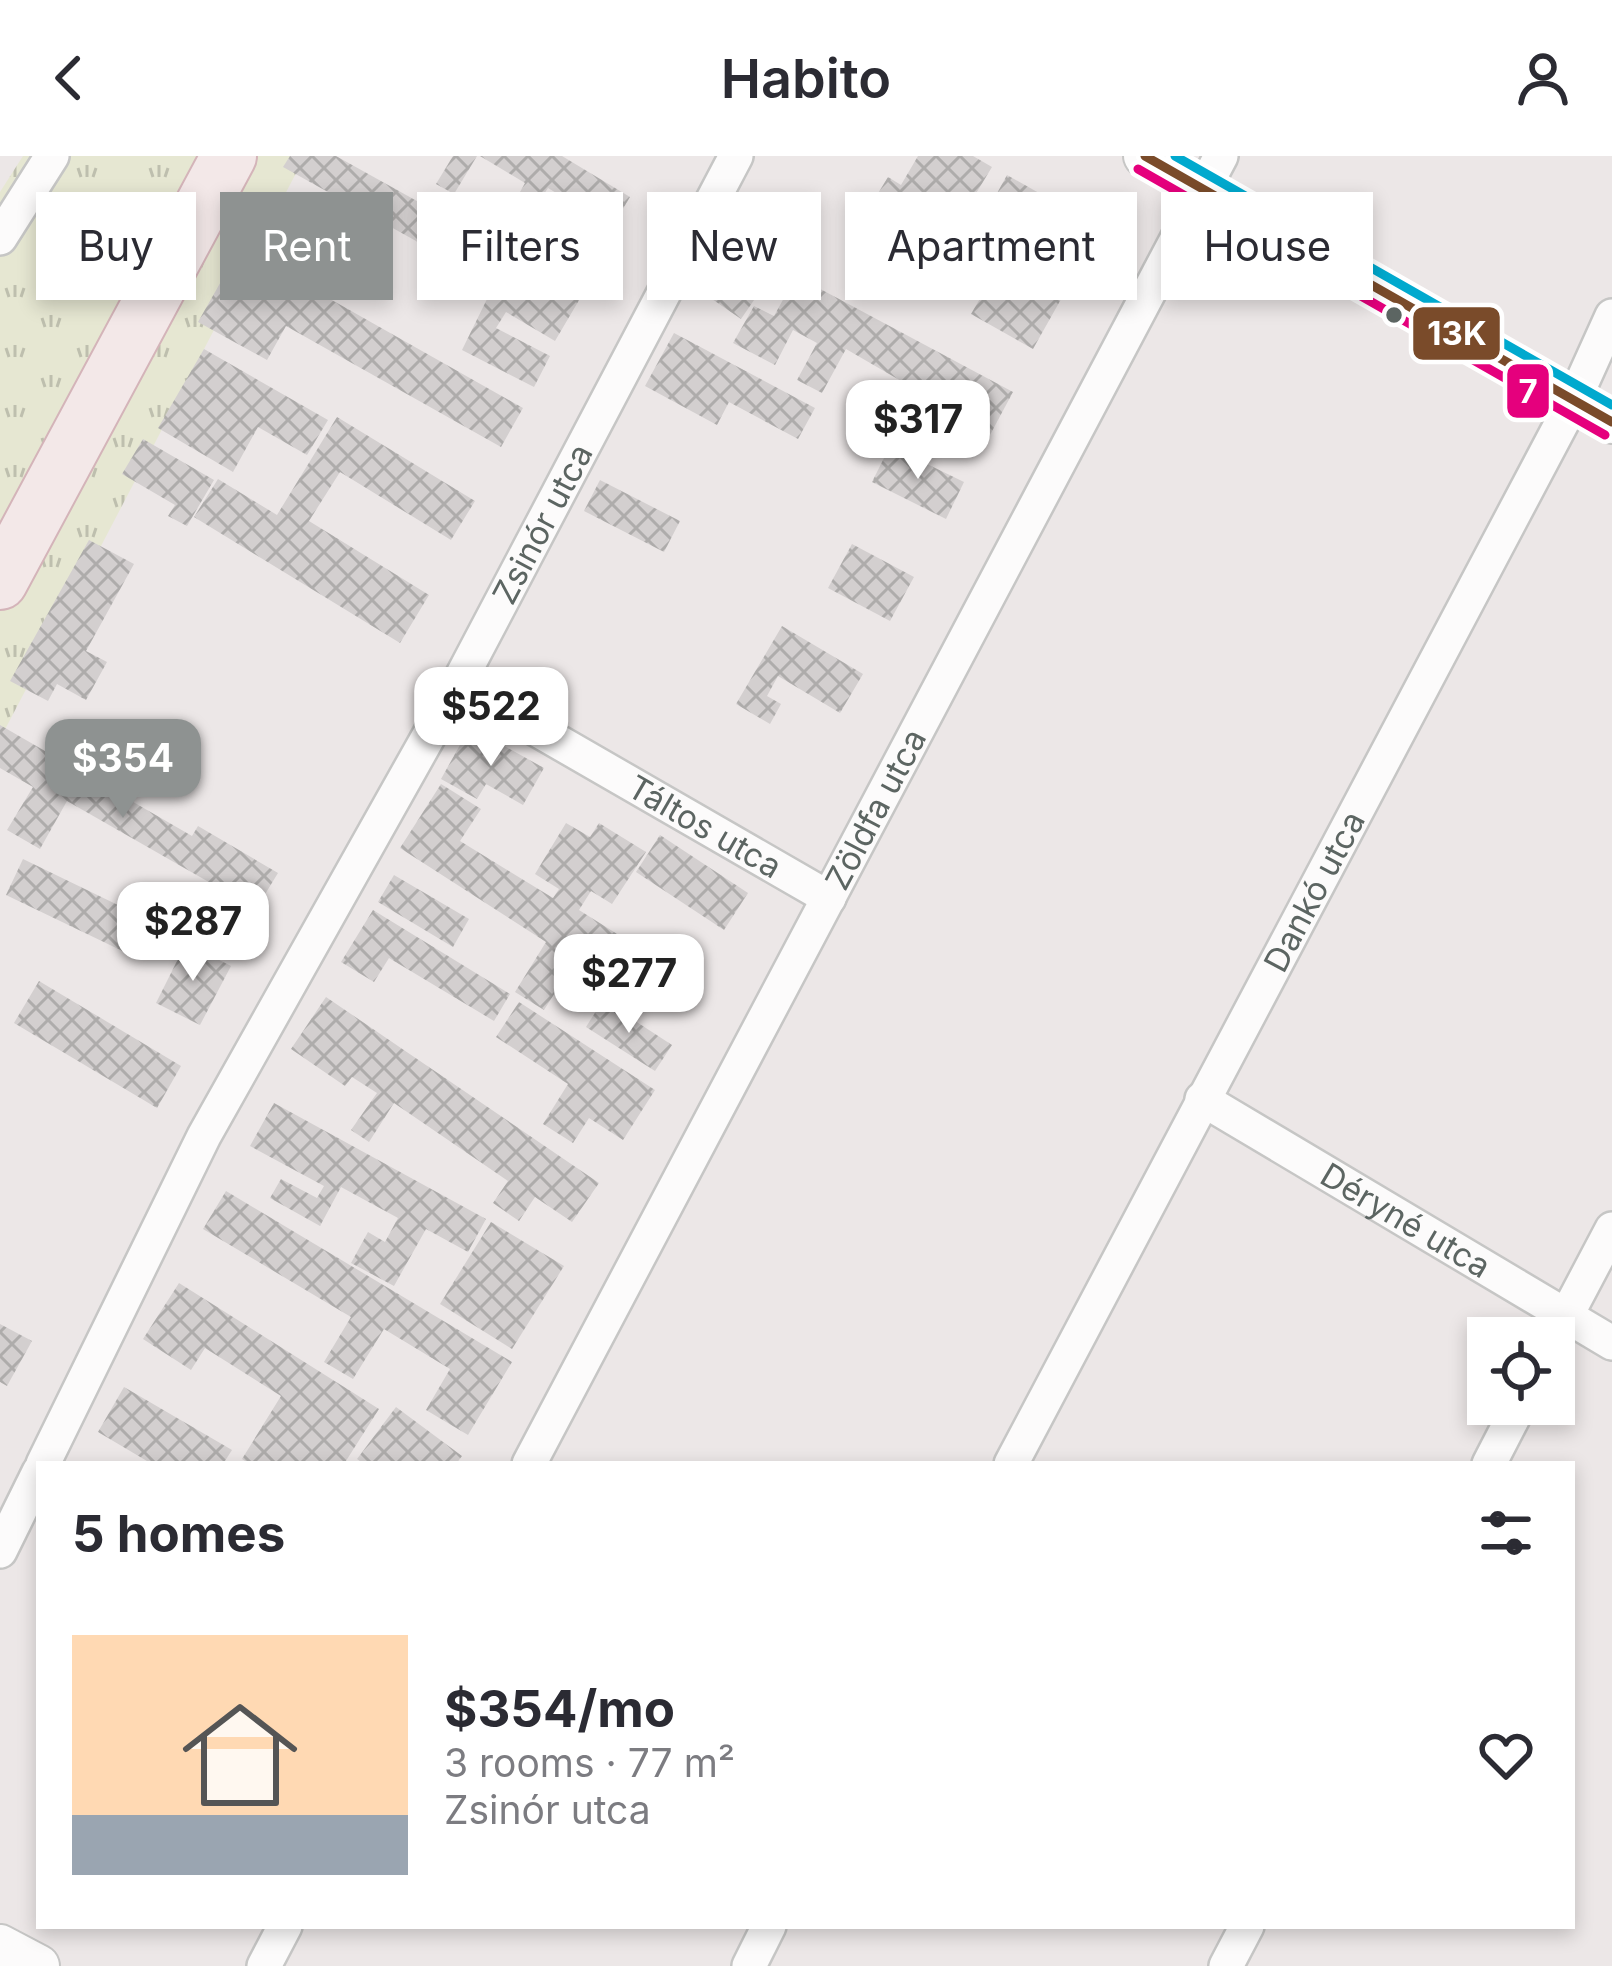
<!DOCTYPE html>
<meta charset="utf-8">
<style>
:root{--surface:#fff;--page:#f2f2f3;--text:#2b2b33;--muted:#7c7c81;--accent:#8e9291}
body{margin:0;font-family:Inter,sans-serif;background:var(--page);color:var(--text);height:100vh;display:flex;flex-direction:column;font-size:45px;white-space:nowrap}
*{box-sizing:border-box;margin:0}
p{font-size:39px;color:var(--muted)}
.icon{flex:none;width:66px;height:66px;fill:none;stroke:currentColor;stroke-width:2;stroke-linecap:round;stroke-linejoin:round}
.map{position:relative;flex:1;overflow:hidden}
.sheet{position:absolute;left:36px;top:1305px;width:1539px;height:468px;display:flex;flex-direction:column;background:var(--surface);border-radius:0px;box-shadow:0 6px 18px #0003}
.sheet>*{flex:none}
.banner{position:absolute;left:36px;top:36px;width:1542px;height:108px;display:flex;gap:24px}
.tools{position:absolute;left:1467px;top:1161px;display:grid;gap:24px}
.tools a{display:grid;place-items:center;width:108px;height:108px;border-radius:0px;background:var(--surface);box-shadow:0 6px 18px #0003;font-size:60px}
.price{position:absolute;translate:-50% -102px;padding:0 27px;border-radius:24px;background:#fff;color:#222;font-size:39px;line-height:78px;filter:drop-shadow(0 3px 6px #0008)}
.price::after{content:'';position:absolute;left:50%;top:72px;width:36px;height:27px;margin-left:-18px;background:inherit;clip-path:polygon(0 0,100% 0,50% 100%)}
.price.selected{background:var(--accent);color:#fff}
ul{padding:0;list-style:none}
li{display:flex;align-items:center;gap:36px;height:300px;padding:0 36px}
li span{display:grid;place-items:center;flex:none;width:336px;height:240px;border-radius:0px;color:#555}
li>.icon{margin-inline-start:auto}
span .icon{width:144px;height:144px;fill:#fffc;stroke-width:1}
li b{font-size:51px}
h2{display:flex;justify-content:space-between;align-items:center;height:144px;padding:0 36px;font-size:51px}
.chip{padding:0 42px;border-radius:0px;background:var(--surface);box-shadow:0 6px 18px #0003;font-size:42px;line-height:108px}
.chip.selected{background:var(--accent);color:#fff}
header{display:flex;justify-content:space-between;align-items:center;height:156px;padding:0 36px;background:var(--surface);font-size:54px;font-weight:600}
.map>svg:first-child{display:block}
.park{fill:url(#park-tufts)}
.building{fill:url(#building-cross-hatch)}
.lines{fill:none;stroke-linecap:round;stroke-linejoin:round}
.minor-casing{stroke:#c6c6c5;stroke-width:38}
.tertiary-casing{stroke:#c6c6c5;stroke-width:46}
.primary-casing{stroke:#d4b4b9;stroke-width:58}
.minor{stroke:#fcfbfb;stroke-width:33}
.tertiary{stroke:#fcfbfb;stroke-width:42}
.primary{stroke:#f3e8e8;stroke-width:54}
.bus-1-casing{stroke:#fff;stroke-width:18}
.bus-2-casing{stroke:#fff;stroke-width:18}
.bus-3-casing{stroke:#fff;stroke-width:18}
.bus-1{stroke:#7a4b2a;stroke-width:9}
.bus-2{stroke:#e5007d;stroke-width:9}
.bus-3{stroke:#00a9ce;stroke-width:9}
.bus-dot{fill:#5c6562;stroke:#fff;stroke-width:4.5}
.labels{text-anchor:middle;stroke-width:10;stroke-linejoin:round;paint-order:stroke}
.street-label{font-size:33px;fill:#5c6562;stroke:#fff}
.line-badge{stroke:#fff;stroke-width:4.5}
.badge-label{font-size:33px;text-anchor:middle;font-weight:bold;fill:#fff}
</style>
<header><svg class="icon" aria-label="back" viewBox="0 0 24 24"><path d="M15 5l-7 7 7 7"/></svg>Habito<svg class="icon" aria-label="person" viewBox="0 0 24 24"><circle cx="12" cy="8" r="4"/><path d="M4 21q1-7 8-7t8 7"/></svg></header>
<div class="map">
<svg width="1612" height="1810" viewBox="0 0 1612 1810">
<defs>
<pattern id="park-tufts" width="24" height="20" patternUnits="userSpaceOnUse" patternTransform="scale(3)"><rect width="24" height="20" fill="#e6e7d2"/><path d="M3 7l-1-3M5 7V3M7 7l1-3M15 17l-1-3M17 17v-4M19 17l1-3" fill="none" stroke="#bebfae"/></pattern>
<pattern id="building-cross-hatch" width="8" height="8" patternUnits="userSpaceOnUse" patternTransform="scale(3)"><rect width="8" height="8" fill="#d3cfcf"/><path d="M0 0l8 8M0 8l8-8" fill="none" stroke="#aeacab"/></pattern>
</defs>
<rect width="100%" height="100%" fill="#ece7e7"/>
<polygon class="park" points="23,0 305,0 0,583 0,36"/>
<g class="building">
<polygon points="290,0 336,0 442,59 425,90 283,11"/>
<polygon points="453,0 477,0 454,38 436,28"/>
<polygon points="480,0 562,0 630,41 612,71 548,32 538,47 520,36 525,27"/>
<polygon points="918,0 973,0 992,11 949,82 877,39 888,21 901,29"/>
<polygon points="1007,19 1101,72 1033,193 971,158 998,112 1025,127 1037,105 978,72"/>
<polygon points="266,48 311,71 297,98 252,74"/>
<polygon points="480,72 585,134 555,185 506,156 496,172 550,200 534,231 462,194 488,141 471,130 478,120 459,108"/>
<polygon points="730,81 788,120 775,140 763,131 741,163 696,132"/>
<polygon points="240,92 523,252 501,291 286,170 267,204 198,166"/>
<polygon points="796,120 1013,236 983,292 942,270 951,254 846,193 822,237 797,224 817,187 793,174 775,209 733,187 754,150 774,160"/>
<polygon points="674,177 815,252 798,283 729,246 717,269 645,230"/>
<polygon points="204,193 328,264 307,299 258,271 233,316 158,272"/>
<polygon points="337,261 475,345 451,384 340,316 309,365 429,439 400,487 194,361 218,323 277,359"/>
<polygon points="143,283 214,324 187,370 168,360 175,349 122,318"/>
<polygon points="890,290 964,326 946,363 872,326"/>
<polygon points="600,324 680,365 664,396 584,355"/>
<polygon points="89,384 134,408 86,495 107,506 86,544 57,528 48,545 10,525"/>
<polygon points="852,388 914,421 890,465 828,432"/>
<polygon points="782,470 863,518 840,557 778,520 767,540 781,548 770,568 736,548"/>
<polygon points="0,569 192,680 198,670 278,717 256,753 67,645 40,693 7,674 33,631 0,612"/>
<polygon points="470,571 544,612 523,649 486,628 477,643 441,623"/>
<polygon points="441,628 481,653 460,685 553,742 559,733 535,718 566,667 590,681 599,667 646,696 612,748 591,735 579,754 633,788 611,821 578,801 544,854 515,836 546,786 400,692"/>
<polygon points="660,679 748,737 724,774 636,716"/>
<polygon points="23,703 155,767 137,802 6,739"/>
<polygon points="394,719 469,763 453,791 378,746"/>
<polygon points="373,754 510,838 494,865 389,802 374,826 341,806"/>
<polygon points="186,787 231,810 200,869 156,847"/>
<polygon points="39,825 181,910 157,952 14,867"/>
<polygon points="326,841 599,1027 572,1066 535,1041 519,1065 493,1047 508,1025 394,947 369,986 351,974 377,937 352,921 345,930 291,893"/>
<polygon points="603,844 672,889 655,915 586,871"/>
<polygon points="519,846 655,934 623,984 589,962 573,987 543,968 568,928 496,881"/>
<polygon points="274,947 486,1063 468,1096 426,1073 394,1130 351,1107 368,1076 385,1086 398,1062 341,1031 320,1070 270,1042 281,1023 317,1042 324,1030 250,990"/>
<polygon points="226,1035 512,1206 468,1279 426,1254 450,1213 384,1173 353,1223 324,1206 351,1161 203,1073"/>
<polygon points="491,1066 564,1110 512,1193 440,1148"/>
<polygon points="179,1127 379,1253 344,1308 250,1308 242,1303 281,1240 205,1192 191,1214 143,1183"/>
<polygon points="0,1168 32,1185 7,1230 0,1226"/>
<polygon points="124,1231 232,1294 223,1308 152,1308 98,1276"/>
<polygon points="396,1251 462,1300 456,1308 364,1308 357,1303"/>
</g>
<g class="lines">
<g class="minor-casing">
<g id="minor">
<polyline points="0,82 52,0"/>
<path id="s1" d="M458,528L829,742"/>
<path id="s2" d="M1202,943L1612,1187"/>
<polyline points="1554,1183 1612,1073"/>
<path id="s3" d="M43,1308L204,980L458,528L736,0"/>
<path id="s4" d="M529,1308L1221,0"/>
<path id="s5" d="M1011,1308L1574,244L1612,160"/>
<polyline points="1489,1308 1520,1248"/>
<polyline points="0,1395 39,1316"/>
<polyline points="264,1810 285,1770"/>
<polyline points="749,1810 769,1770"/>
<polyline points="1226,1810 1247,1770"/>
</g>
</g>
<g class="tertiary-casing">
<g id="tertiary">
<polyline points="1145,0 1612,266"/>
<polyline points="0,1790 38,1810"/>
</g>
</g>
<g class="primary-casing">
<polyline id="primary" points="0,426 229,0"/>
</g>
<use href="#minor" class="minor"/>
<use href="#tertiary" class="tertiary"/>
<use href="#primary" class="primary"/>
<g class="bus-1-casing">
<polyline id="bus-1" points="1145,0 1612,266"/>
</g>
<g class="bus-2-casing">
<polyline id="bus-2" points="1138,13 1605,279"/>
</g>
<g class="bus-3-casing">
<polyline id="bus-3" points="1175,0 1612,249"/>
</g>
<use href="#bus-1" class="bus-1"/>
<use href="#bus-2" class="bus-2"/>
<use href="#bus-3" class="bus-3"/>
</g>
<circle class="bus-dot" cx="1394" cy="159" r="10"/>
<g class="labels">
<g class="street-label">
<text dy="12" stroke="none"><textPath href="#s3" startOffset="1065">Zsinór utca</textPath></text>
<text dy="12" stroke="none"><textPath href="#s4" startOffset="741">Zöldfa utca</textPath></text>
<text dy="12" stroke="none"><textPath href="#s1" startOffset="285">Táltos utca</textPath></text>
<text dy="12" stroke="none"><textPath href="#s5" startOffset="648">Dankó utca</textPath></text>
<text dy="12" stroke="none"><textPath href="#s2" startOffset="237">Déryné utca</textPath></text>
</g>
</g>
<g class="line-badge">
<rect x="1411" y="149" width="91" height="57" rx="12" fill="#7a4b2a"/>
<rect x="1505" y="206" width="46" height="58" rx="12" fill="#e5007d"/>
</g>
<g class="badge-label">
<text x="1457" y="189">13K</text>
<text x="1528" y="247">7</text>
</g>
</svg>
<div class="tools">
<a><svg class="icon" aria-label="locate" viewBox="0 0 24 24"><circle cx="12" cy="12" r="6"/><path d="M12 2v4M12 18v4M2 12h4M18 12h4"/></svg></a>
</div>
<b class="price" style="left:918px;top:326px">$317</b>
<b class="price" style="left:491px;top:613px">$522</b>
<b class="price selected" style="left:123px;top:665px">$354</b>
<b class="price" style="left:193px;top:828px">$287</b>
<b class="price" style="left:629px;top:880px">$277</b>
<div class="banner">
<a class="chip">Buy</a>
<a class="chip selected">Rent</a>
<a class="chip">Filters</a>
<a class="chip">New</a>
<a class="chip">Apartment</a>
<a class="chip">House</a>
</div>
<section class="sheet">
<h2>5 homes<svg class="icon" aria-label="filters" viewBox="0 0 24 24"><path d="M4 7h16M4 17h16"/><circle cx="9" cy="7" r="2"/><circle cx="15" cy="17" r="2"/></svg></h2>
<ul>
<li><span style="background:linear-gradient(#ffd9b3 75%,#9aa5b1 0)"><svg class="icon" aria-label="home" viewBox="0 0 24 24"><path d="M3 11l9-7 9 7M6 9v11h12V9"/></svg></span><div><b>$354/mo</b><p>3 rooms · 77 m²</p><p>Zsinór utca</p></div><svg class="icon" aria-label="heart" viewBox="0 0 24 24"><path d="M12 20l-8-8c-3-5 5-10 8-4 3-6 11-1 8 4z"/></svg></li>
</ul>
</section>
</div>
